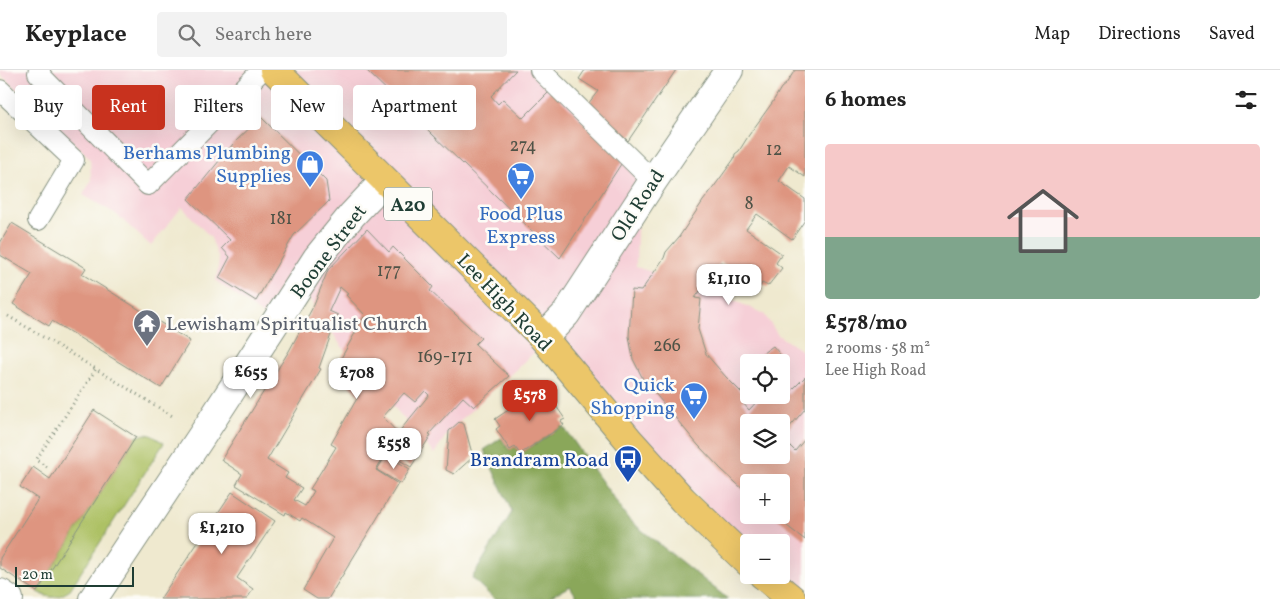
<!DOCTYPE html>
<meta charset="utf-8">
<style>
:root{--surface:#fff;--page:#f2f2f2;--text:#222;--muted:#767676;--line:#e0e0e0;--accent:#c8321e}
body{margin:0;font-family:Vollkorn,serif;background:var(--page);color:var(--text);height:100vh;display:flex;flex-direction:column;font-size:19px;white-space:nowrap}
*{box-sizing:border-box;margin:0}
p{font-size:16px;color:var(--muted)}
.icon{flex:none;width:28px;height:28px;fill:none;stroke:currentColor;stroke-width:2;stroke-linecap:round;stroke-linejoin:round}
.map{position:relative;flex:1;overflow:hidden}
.panel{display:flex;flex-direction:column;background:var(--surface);width:475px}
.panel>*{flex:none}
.hud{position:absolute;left:15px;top:15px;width:475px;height:45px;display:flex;gap:10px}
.buttons{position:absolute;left:740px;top:284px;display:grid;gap:10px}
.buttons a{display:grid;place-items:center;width:50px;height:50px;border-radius:5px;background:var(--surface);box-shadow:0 5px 20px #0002;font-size:25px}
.scale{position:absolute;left:15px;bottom:12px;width:119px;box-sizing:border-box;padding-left:5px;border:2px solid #1f3d34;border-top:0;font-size:14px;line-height:18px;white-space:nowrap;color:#1f3d34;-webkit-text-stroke:4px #fdfcf7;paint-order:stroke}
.price{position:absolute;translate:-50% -42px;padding:0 11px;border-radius:10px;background:#fff;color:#222;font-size:16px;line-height:32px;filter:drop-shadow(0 1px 2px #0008)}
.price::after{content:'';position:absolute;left:50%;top:30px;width:15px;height:11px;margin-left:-8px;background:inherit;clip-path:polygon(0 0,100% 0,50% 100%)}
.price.selected{background:var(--accent);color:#fff}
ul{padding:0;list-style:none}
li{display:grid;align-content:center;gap:10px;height:265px;padding:0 20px}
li+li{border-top:1px solid var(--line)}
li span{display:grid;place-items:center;height:155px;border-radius:5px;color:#555}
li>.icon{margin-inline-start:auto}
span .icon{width:90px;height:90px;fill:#fffc;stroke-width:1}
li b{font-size:21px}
h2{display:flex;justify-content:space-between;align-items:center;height:60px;padding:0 20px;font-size:21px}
.tag{padding:0 18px;border-radius:5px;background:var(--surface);box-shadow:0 5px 20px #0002;font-size:18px;line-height:45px}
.tag.selected{background:var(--accent);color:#fff}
header{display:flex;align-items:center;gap:30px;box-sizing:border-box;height:70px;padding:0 25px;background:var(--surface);border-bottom:1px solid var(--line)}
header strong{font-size:24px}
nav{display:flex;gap:28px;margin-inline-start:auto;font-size:18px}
.search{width:350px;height:45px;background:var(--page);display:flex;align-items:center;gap:12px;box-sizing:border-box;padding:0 18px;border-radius:5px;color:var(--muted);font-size:19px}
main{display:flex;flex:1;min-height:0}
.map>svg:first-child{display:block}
.built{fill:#f6cfd7;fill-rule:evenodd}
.green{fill:#adc165;stroke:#667f4c}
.forest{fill:#8aa75a;stroke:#547247}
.building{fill:#de9580;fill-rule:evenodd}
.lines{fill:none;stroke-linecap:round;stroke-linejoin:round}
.lane-casing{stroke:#879382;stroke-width:22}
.street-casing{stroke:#879382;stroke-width:30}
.highway-casing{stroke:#879382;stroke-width:30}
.path{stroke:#879382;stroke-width:3;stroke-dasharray:1 4;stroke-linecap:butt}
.lane{stroke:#fff;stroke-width:20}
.street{stroke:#fff;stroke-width:28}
.highway{stroke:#ecc669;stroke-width:28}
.labels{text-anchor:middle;stroke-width:5;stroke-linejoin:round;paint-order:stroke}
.number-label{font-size:18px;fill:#4f5347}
.shield{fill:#fdfcf7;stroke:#62766e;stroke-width:1}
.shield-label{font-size:19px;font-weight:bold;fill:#1f3d34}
.shop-label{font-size:20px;fill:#366cbe;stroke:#fdfcf7;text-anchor:end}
.street-label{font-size:20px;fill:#1f3d34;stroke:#fdfcf7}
.worship-label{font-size:20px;fill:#5b616d;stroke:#fdfcf7;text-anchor:start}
.transit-label{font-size:20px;fill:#164399;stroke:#fdfcf7;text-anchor:end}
</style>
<header>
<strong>Keyplace</strong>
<div class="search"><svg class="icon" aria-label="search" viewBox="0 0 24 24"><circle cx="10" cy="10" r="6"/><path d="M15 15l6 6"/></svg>Search here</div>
<nav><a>Map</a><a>Directions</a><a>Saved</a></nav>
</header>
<main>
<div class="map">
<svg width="805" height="529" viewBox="0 0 805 529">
<rect width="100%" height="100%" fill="#fdfcf7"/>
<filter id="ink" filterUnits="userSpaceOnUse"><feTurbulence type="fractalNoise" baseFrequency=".02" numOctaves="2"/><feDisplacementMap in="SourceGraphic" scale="10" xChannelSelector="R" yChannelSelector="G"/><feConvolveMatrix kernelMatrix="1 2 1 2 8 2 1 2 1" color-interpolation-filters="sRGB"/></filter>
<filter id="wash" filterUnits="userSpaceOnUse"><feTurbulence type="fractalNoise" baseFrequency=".0096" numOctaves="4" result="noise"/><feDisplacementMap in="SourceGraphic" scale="20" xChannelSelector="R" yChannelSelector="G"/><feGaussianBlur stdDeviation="1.12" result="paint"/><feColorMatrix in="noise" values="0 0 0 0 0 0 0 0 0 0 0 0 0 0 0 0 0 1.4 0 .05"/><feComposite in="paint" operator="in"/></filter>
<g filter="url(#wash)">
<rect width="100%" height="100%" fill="#efe9cf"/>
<path class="built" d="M0,0H539L639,102L636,197L713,221L764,244L778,265L805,283V521L781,502V472H749V476L732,462L633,358L552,266L449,361L434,384L340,274L307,225L284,211L263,245L216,211L219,190L211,168L182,137L151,176L116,144L83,125L91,111L90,88L0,4ZM749,292H781V325H749ZM749,352H781V385H749ZM749,412H781V445H749Z"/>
<path class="green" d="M145,364L151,365L164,373L69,521C55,529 52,529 37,522L136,367Z"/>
<polygon class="forest" points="563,356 629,450 728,529 578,529 570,516 546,529 494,529 472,508 512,442 484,380 501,368 509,380 515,377 520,384"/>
<g id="blocks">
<g class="building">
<polygon points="366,0 516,0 491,26 498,34 503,29 523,48 551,20 623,91 560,188"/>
<polygon points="585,0 676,0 628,71 588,34 598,21 579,9"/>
<polygon points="795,0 805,0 805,107 789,96 779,111 805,129 805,150 792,169 757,144 746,159 782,184 776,193 782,198 768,216 762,213 759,218 721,192 695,228 701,229 698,259 706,284 726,307 747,328 742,332 749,340 763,325 781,325 781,319 788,324 805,307 805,339 781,367 781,352 749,352 749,385 781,385 781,367 795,381 805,369 805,470 773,445 781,445 781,412 749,412 749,425 721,399 698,375 643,309 633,289 629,266 632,220 641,221 664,188 666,182 679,167 703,131 713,118 734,89 735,84 739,81 749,65 772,33 781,18 786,14"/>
<polygon points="261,47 326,111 329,131 294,165 256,231 219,208 230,187 222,178 230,170 188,129 233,74"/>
<polygon points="12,153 86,198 82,204 190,271 161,318 52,251 49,256 13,234 32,204 0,185 0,173"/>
<path d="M367,159L389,182L393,177L433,217L430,221L481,268L475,274L509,306L474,337L463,327L429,364L431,365L411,397L386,382L376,400L398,414L328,529H317L303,520L333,468L302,448L300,451L286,442L285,445L236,415L242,404L221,390L289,281L314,235L328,200ZM340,217L348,224L346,225L365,245L334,301L359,325L331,374L336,377L310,419L314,421L305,436L294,430L302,418L285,408L288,403L267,390L321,299L319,298L338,245L329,241ZM425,321L429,325L398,363L383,347L404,323L415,332Z"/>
<polygon points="773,276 784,289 780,292 750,292"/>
<polygon points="541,318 543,322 545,320 565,349 561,351 564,355 520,384 515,377 510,380 496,359 500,356 495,349"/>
<polygon points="94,340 136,367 37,522 0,498 0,488 38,429 20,417 33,397 50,409"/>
<polygon points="459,352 464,354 473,387 454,404 446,400 449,361"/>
<polygon points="386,385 410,399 401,414 377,400"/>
<polygon points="232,422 275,451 237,508 253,519 247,529 160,529"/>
</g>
</g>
</g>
<g filter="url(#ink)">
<use href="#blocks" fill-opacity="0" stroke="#879382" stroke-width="1"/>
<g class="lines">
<g class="lane-casing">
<g id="lane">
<polyline points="40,0 38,3 148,115 262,0"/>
<polyline points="540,0 653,111"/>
<polyline points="0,20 74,90 38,150"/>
</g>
</g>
<g class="street-casing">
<g id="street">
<polyline points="543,268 566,244 653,111 729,0"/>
<polyline points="0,523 9,529"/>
<polyline points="93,529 203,364 317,188 352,145 384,111"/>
</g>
</g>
<g class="highway-casing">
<g id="highway">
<polyline points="274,0 540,264 628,369 683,430 749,493"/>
<polyline points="763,505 792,529"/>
</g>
</g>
<g class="path">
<polyline points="8,246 96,299"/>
<polyline points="47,397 36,390 96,299 174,347"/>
</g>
<use href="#lane" class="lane"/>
<use href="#street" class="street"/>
<use href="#highway" class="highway"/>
</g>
</g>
<defs>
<g id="shop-pin" transform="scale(1.4375)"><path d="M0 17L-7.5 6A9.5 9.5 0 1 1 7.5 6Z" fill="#3f7fe0" stroke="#fdfcf7"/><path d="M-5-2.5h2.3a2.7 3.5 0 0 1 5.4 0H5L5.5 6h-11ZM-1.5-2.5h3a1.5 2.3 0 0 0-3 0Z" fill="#fff"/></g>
<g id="supermarket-pin" transform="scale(1.4375)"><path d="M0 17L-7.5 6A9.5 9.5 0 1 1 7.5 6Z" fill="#3f7fe0" stroke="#fdfcf7"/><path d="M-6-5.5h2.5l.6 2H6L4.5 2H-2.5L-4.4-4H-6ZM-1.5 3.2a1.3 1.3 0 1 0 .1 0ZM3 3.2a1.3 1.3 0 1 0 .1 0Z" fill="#fff"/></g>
<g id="temple-pin" transform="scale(1.4375)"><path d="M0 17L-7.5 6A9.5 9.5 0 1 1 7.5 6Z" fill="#6b7280" stroke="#fdfcf7"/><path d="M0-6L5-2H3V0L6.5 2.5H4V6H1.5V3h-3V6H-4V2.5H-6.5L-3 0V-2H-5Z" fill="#fff"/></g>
<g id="bus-pin" transform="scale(1.4375)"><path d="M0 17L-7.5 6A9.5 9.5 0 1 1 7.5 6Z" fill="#1a4fb4" stroke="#fdfcf7"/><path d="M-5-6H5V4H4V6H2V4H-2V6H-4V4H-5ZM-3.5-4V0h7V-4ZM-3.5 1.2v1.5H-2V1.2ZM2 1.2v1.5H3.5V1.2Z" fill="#fff"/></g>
</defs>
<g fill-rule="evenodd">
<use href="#shop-pin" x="310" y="94"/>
<use href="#supermarket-pin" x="521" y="106"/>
<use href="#temple-pin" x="147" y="253"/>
<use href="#supermarket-pin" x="694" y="326"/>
<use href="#bus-pin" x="628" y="389"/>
</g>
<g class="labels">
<g class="number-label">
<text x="523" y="81">274</text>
<text x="774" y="85">12</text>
<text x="749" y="139">8</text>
<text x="281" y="154">181</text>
<text x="389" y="206">177</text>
<text x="667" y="281">266</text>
<text x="445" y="292">169-171</text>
</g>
<rect class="shield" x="384" y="117.5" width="48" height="33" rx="4"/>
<g class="shield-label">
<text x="408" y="141">A20</text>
</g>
<g class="shop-label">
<text x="291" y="89">Berhams Plumbing<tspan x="291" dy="23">Supplies</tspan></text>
<text x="521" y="150" text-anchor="middle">Food Plus<tspan x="521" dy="23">Express</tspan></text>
<text x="675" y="321">Quick<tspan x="675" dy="23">Shopping</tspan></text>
</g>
<g class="street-label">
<text transform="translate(637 135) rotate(-57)" y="7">Old Road</text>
<text transform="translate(328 181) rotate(-53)" y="7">Boone Street</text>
<text transform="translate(505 232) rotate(46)" y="7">Lee High Road</text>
</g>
<g class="worship-label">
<text x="166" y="260">Lewisham Spiritualist Church</text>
</g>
<g class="transit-label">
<text x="609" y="396">Brandram Road</text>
</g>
</g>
</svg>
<div class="buttons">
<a><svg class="icon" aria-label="locate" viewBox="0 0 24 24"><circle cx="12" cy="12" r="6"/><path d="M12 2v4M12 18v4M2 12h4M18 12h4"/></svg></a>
<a><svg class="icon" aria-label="layers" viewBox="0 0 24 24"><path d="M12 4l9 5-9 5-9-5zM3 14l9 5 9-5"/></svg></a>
<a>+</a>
<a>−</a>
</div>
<div class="scale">20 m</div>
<b class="price" style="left:729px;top:236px">£1,110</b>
<b class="price" style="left:251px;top:329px">£655</b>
<b class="price" style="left:357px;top:330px">£708</b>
<b class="price selected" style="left:530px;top:352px">£578</b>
<b class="price" style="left:394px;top:400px">£558</b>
<b class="price" style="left:222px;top:485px">£1,210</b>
<div class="hud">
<a class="tag">Buy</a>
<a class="tag selected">Rent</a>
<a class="tag">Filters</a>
<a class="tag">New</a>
<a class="tag">Apartment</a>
</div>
</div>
<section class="panel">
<h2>6 homes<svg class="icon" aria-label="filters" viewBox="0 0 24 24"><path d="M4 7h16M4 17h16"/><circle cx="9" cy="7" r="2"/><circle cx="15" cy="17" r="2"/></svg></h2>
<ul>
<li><span style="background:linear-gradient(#f6c9c9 60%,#7fa58c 0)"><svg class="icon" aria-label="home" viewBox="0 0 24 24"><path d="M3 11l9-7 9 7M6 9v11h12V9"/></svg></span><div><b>£578/mo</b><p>2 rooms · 58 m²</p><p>Lee High Road</p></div></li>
</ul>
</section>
</main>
